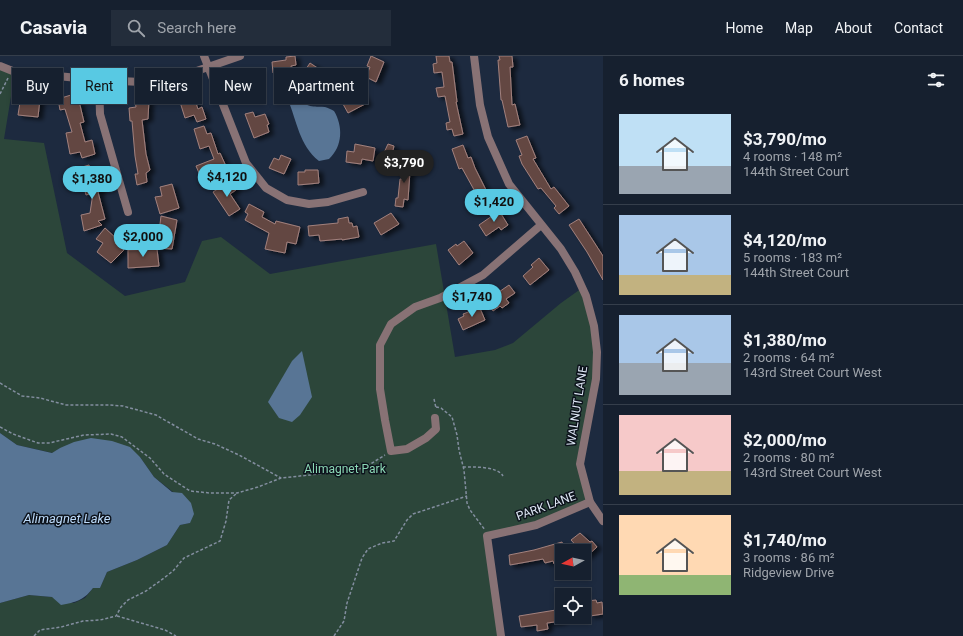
<!DOCTYPE html>
<meta charset="utf-8">
<style>
:root{--surface:#16202f;--page:#232d3b;--text:#f1f3f6;--muted:#9ea3aa;--line:#353e4b;--accent:#58c9e3}
body{margin:0;font-family:Roboto,sans-serif;background:var(--page);color:var(--text);height:100vh;display:flex;flex-direction:column;font-size:15px;white-space:nowrap}
*{box-sizing:border-box;margin:0}
p{font-size:13px;color:var(--muted)}
.icon{flex:none;width:22px;height:22px;fill:none;stroke:currentColor;stroke-width:2;stroke-linecap:round;stroke-linejoin:round}
.map{position:relative;flex:1;overflow:hidden}
.drawer{display:flex;flex-direction:column;background:var(--surface);width:360px}
.drawer>*{flex:none}
.guide{position:absolute;left:12px;top:12px;width:380px;height:36px;display:flex;gap:8px}
.needle{width:26px;rotate:262deg}
.buttons{position:absolute;left:555px;top:488px;display:grid;gap:8px}
.buttons a{display:grid;place-items:center;width:36px;height:36px;border-radius:0px;background:var(--surface);box-shadow:0 2px 6px #0003,0 0 0 1px var(--line);font-size:20px}
.price{position:absolute;translate:-50% -34px;padding:0 9px;border-radius:14px;background:var(--accent);color:#111;font-size:13px;line-height:26px;filter:drop-shadow(0 1px 2px #0008)}
.price::after{content:'';position:absolute;left:50%;top:24px;width:12px;height:9px;margin-left:-6px;background:inherit;clip-path:polygon(0 0,100% 0,50% 100%)}
.price.current{background:#222;color:#fff}
ul{padding:0;list-style:none}
li{display:flex;align-items:center;gap:12px;height:100px;padding:0 16px}
li+li{border-top:1px solid var(--line)}
li span{display:grid;place-items:center;flex:none;width:112px;height:80px;border-radius:0px;color:#555}
li>.icon{margin-inline-start:auto}
span .icon{width:48px;height:48px;fill:#fffc;stroke-width:1}
li b{font-size:17px}
h2{display:flex;justify-content:space-between;align-items:center;height:48px;padding:0 16px;font-size:17px}
.tag{padding:0 14px;border-radius:0px;background:var(--surface);box-shadow:0 2px 6px #0003,0 0 0 1px var(--line);font-size:14px;line-height:36px}
.tag.current{background:var(--accent);color:#111}
header{display:flex;align-items:center;gap:24px;box-sizing:border-box;height:56px;padding:0 20px;background:var(--surface);border-bottom:1px solid var(--line)}
header strong{font-size:19px}
nav{display:flex;gap:22px;margin-inline-start:auto;font-size:14px}
.search{width:280px;height:36px;background:var(--page);display:flex;align-items:center;gap:10px;box-sizing:border-box;padding:0 14px;border-radius:0px;color:var(--muted);font-size:15px}
main{display:flex;flex:1;min-height:0}
.map>svg:first-child{display:block}
.green{fill:#2c463a}
.water{fill:#587595}
.building{fill:#644743;stroke:#a2817d;filter:url(#shadow)}
.lines{fill:none;stroke-linecap:round;stroke-linejoin:round}
.path{stroke:#838e9f;stroke-width:1.5;stroke-dasharray:3 2;stroke-linecap:butt}
.minor{stroke:#887275;stroke-width:8}
.labels{text-anchor:middle;stroke-width:3;stroke-linejoin:round;paint-order:stroke}
.street-label{font-size:12px;fill:#dde6f4;stroke:#0d131c}
.park-label{font-size:12px;fill:#8bd7b5;stroke:#0d131c}
.water-label{font-size:13px;font-style:italic;fill:#bddbfa;stroke:#0d131c}
</style>
<header>
<strong>Casavia</strong>
<div class="search"><svg class="icon" aria-label="search" viewBox="0 0 24 24"><circle cx="10" cy="10" r="6"/><path d="M15 15l6 6"/></svg>Search here</div>
<nav><a>Home</a><a>Map</a><a>About</a><a>Contact</a></nav>
</header>
<main>
<div class="map">
<svg width="603" height="580" viewBox="0 0 603 580">
<defs>
<filter id="shadow"><feDropShadow dx="4.5" dy="2.5" stdDeviation="2" flood-color="#0009"/></filter>
</defs>
<rect width="100%" height="100%" fill="#1d2a3f"/>
<polygon class="green" points="0,10 15,16 4,83 44,87 67,197 125,240 185,226 202,185 221,181 270,218 436,188 455,301 495,294 513,287 561,247 582,232 597,296 580,408 590,446 536,469 487,481 501,580 0,580 0,547 29,539 52,541 74,547 85,542 93,532 100,532 107,516 137,504 167,489 180,469 190,467 173,436 154,421 140,401 60,392 53,397 17,389 0,377"/>
<g class="water">
<path d="M290,35C303,35 299,43 306,48C311,52 319,50 325,51C328,52 331,53 334,55C343,70 343,90 329,103L319,105C299,89 297,65 288,44L287,38Z"/>
<polygon points="302,295 312,341 300,359 292,366 279,362 268,346 292,305"/>
<path d="M0,377L17,389L52,397L60,392L74,386L91,382L112,385L130,391L140,401L154,421L172,436L182,437L191,447L194,458L190,467L180,469L167,489L137,504L107,516L100,532H93C83,545 76,546 61,549L52,541L29,539L0,547Z"/>
</g>
<g class="building">
<polygon points="295,0 296,9 291,10 292,15 273,17 272,6 286,4 286,1"/>
<polygon points="371,0 384,6 376,26 366,21 370,11 367,10"/>
<polygon points="436,0 449,0 450,6 452,6 457,46 456,46 463,78 454,80 452,73 447,74 446,67 450,66 445,40 438,41 436,32 444,31 442,16 434,17 433,8 437,7"/>
<polygon points="499,0 512,0 513,11 510,11 512,49 515,48 520,69 508,71 502,44 501,44 498,4 500,4"/>
<polygon points="310,7 331,21 325,31 304,19 304,16"/>
<polygon points="251,15 257,31 252,33 254,38 243,42 241,38 239,39 235,28 243,25 241,18"/>
<polygon points="359,33 367,47 348,57 338,39 348,34 350,38"/>
<polygon points="71,39 73,46 79,45 84,66 80,67 85,86 92,84 95,98 82,102 80,96 70,98 66,77 72,76 65,53 60,54 58,43"/>
<polygon points="21,40 40,43 38,61 18,59"/>
<polygon points="194,42 198,53 202,51 206,63 197,66 194,59 185,62 180,46"/>
<polygon points="149,43 148,63 142,64 146,98 150,114 146,117 147,126 137,129 135,118 138,118 135,100 132,65 130,65 129,52 136,51 135,44"/>
<polygon points="253,56 255,61 265,58 269,68 267,69 269,76 254,82 245,58"/>
<polygon points="204,70 207,78 211,77 218,98 220,97 225,108 216,111 218,118 202,124 196,110 214,103 209,90 200,93 194,73"/>
<polygon points="527,80 536,102 533,103 551,133 554,131 569,150 559,158 554,152 556,150 541,132 538,133 522,108 519,100 522,99 516,84"/>
<polygon points="355,88 375,92 373,105 362,103 361,108 346,106 347,95 354,96"/>
<polygon points="388,88 394,90 393,94 401,98 397,107 382,101"/>
<polygon points="463,89 468,102 471,101 475,112 487,136 478,141 462,112 459,113 452,93"/>
<polygon points="281,99 291,103 284,118 269,112 274,102 279,104"/>
<polygon points="406,103 410,115 408,144 404,143 403,151 395,150 396,142 398,142 400,123 404,123 398,106"/>
<polygon points="89,109 93,124 98,123 101,135 98,136 105,163 98,165 102,169 84,175 81,159 90,157 93,137 86,139 79,112"/>
<polygon points="305,114 318,114 319,127 298,129 298,116 305,116"/>
<polygon points="230,125 236,134 230,138 240,153 229,160 213,136"/>
<polygon points="172,128 179,152 160,158 155,141 162,140 160,131"/>
<polygon points="249,148 264,156 262,161 275,168 276,165 300,171 296,188 287,186 285,197 265,193 269,177 245,164 248,158 245,156"/>
<polygon points="498,153 508,169 501,174 499,171 486,180 479,169 492,160 490,158"/>
<polygon points="391,157 399,168 381,179 374,167"/>
<polygon points="161,160 177,164 172,193 157,192"/>
<polygon points="348,161 349,167 352,167 353,171 357,170 359,181 342,184 342,183 320,185 319,179 309,180 308,170 338,167 338,163"/>
<polygon points="579,163 603,200 603,224 587,196 569,169"/>
<polygon points="105,172 118,184 115,187 124,194 111,207 97,196 103,187 96,183"/>
<polygon points="464,185 473,197 459,209 448,194 456,188 457,190"/>
<polygon points="157,193 159,210 128,212 128,194"/>
<polygon points="539,202 549,214 530,229 523,220 533,211 531,209"/>
<polygon points="509,229 515,237 506,243 509,247 502,252 500,250 493,255 486,245"/>
<polygon points="479,250 485,264 463,274 458,263 464,260 463,258 471,255 470,254"/>
<polygon points="580,477 590,486 592,485 597,491 586,501 584,498 584,495 581,495 571,484"/>
<polygon points="562,486 565,495 562,495 562,505 554,508 553,505 545,507 543,503 510,509 509,499 534,494"/>
<polygon points="596,544 597,547 602,546 603,558 590,560 587,545"/>
<polygon points="562,553 562,565 547,567 548,573 537,575 537,569 521,571 519,560"/>
</g>
<g class="lines">
<g class="path">
<polyline points="0,38 8,22"/>
<polyline points="0,327 22,340 40,342 66,349 110,349 123,350 156,359 198,383 215,388 239,399 281,422"/>
<polyline points="434,343 436,352"/>
<polyline points="436,351 441,352 452,361 457,379 459,394 464,414 467,447 470,454 485,474"/>
<polyline points="0,371 13,378 38,387 49,387 84,379 111,378 122,381 150,402 164,418 190,435 210,437 237,437 258,431 281,422 319,418 364,412 385,399"/>
<path d="M463,411C474,411 497,410 503,420"/>
<polyline points="117,560 165,574 176,580"/>
<polyline points="34,580 40,574 61,571 83,565 100,564 116,560 121,551 128,544 146,535 160,525 173,515 184,502 220,485 226,465 229,444 237,437"/>
<polyline points="334,580 344,565 347,547 362,502 368,493 382,487 394,485 407,464 413,458 467,440"/>
</g>
<g class="minor">
<polyline points="204,0 246,107 266,132 287,144 309,148 328,146 363,136"/>
<polyline points="474,0 480,49 488,81 509,128 561,193 575,216 586,240 594,270 597,296 596,323 580,408 590,446 603,465"/>
<polyline points="0,10 15,16 99,24 162,27 240,0"/>
<polyline points="99,24 100,58 128,156"/>
<polyline points="435,362 436,373 426,382 407,393 391,395 385,364 380,333 380,289 391,268 415,251 440,242 483,219 541,169"/>
<polyline points="501,580 487,480 536,469 590,446"/>
</g>
</g>
<g class="labels">
<g class="street-label">
<text transform="translate(577 350) rotate(-81)" y="4">WALNUT LANE</text>
<text transform="translate(546 450) rotate(-20)" y="4">PARK LANE</text>
</g>
<g class="park-label">
<text x="345" y="417">Alimagnet Park</text>
</g>
<g class="water-label">
<text x="67" y="467">Alimagnet Lake</text>
</g>
</g>
</svg>
<div class="buttons">
<a><svg class="needle" viewBox="-14 -14 28 28"><path d="M0-13l5 13h-10z" fill="#e53935"/><path d="M0 13l5-13h-10z" fill="#9ea3aa"/></svg></a>
<a><svg class="icon" aria-label="locate" viewBox="0 0 24 24"><circle cx="12" cy="12" r="6"/><path d="M12 2v4M12 18v4M2 12h4M18 12h4"/></svg></a>
</div>
<b class="price current" style="left:404px;top:128px">$3,790</b>
<b class="price" style="left:227px;top:142px">$4,120</b>
<b class="price" style="left:92px;top:144px">$1,380</b>
<b class="price" style="left:494px;top:167px">$1,420</b>
<b class="price" style="left:143px;top:202px">$2,000</b>
<b class="price" style="left:472px;top:262px">$1,740</b>
<div class="guide">
<a class="tag">Buy</a>
<a class="tag current">Rent</a>
<a class="tag">Filters</a>
<a class="tag">New</a>
<a class="tag">Apartment</a>
</div>
</div>
<section class="drawer">
<h2>6 homes<svg class="icon" aria-label="filters" viewBox="0 0 24 24"><path d="M4 7h16M4 17h16"/><circle cx="9" cy="7" r="2"/><circle cx="15" cy="17" r="2"/></svg></h2>
<ul>
<li><span style="background:linear-gradient(#bfe0f5 65%,#9aa5b1 0)"><svg class="icon" aria-label="home" viewBox="0 0 24 24"><path d="M3 11l9-7 9 7M6 9v11h12V9"/></svg></span><div><b>$3,790/mo</b><p>4 rooms · 148 m²</p><p>144th Street Court</p></div></li>
<li><span style="background:linear-gradient(#a9c7e8 75%,#c2b280 0)"><svg class="icon" aria-label="home" viewBox="0 0 24 24"><path d="M3 11l9-7 9 7M6 9v11h12V9"/></svg></span><div><b>$4,120/mo</b><p>5 rooms · 183 m²</p><p>144th Street Court</p></div></li>
<li><span style="background:linear-gradient(#a9c7e8 60%,#9aa5b1 0)"><svg class="icon" aria-label="home" viewBox="0 0 24 24"><path d="M3 11l9-7 9 7M6 9v11h12V9"/></svg></span><div><b>$1,380/mo</b><p>2 rooms · 64 m²</p><p>143rd Street Court West</p></div></li>
<li><span style="background:linear-gradient(#f6c9c9 70%,#c2b280 0)"><svg class="icon" aria-label="home" viewBox="0 0 24 24"><path d="M3 11l9-7 9 7M6 9v11h12V9"/></svg></span><div><b>$2,000/mo</b><p>2 rooms · 80 m²</p><p>143rd Street Court West</p></div></li>
<li><span style="background:linear-gradient(#ffd9b3 75%,#8fb573 0)"><svg class="icon" aria-label="home" viewBox="0 0 24 24"><path d="M3 11l9-7 9 7M6 9v11h12V9"/></svg></span><div><b>$1,740/mo</b><p>3 rooms · 86 m²</p><p>Ridgeview Drive</p></div></li>
</ul>
</section>
</main>
